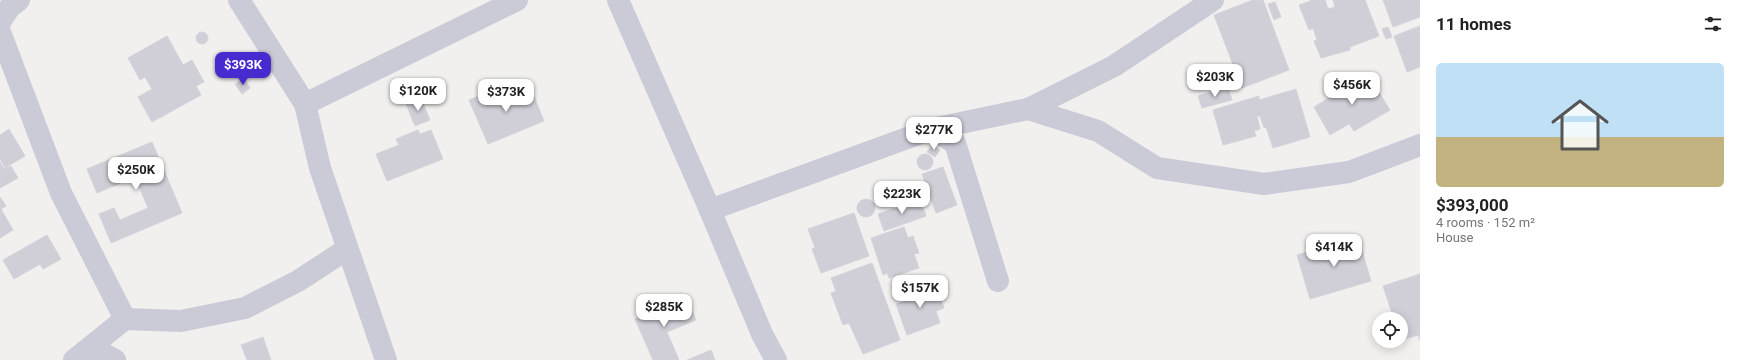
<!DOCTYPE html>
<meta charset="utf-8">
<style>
:root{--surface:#fff;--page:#f6f6f6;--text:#222;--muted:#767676;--line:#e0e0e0;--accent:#472bcf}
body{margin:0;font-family:Roboto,sans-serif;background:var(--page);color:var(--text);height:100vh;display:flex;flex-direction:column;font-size:15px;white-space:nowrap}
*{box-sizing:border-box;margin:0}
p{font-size:13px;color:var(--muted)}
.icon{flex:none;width:22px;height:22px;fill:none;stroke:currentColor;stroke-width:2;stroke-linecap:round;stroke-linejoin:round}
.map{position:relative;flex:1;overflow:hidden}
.side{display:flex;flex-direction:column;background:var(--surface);width:320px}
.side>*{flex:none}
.fabs{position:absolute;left:1372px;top:312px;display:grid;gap:8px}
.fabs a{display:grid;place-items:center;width:36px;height:36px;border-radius:50%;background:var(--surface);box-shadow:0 2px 10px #0003;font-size:20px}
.price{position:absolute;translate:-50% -34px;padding:0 9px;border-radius:8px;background:#fff;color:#222;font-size:13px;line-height:26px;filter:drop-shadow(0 1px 2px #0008)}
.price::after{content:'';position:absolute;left:50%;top:24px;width:12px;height:9px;margin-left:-6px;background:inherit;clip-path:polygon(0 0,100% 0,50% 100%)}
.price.active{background:var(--accent);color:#fff}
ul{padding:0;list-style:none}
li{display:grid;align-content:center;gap:8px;height:212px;padding:0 16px}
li+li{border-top:1px solid var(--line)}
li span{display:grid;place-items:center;height:124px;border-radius:6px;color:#555}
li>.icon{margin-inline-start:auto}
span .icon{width:72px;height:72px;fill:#fffc;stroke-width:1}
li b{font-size:17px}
h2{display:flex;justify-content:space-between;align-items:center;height:48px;padding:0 16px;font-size:17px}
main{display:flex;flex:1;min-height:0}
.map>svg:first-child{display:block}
.building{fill:#d0ced6;stroke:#d5d3da}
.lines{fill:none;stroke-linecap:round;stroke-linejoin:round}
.minor{stroke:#cbcad7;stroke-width:22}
</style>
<main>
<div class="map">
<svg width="1420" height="360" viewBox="0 0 1420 360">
<rect width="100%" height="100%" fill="#f1f0ef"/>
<g class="building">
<polygon points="1253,0 1263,0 1289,70 1242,88 1214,15"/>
<polygon points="1313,0 1325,0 1328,9 1335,7 1333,0 1365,0 1379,36 1350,47 1350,50 1321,58 1314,41 1317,40 1313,28 1309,30 1299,5"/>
<polygon points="1383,0 1420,0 1420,17 1393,27"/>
<polygon points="1275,2 1281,17 1274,20 1268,4"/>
<polygon points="1420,26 1420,67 1407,72 1394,36"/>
<polygon points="1388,27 1392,37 1386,39 1382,29"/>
<circle cx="202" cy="38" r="6"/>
<polygon points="167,36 183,65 192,60 204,82 196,86 201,95 152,122 138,97 152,89 145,77 140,80 128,58"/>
<polygon points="1369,76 1390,110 1354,131 1349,124 1330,135 1314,107 1337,93 1335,89 1348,82 1351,86"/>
<polygon points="244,79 250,88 242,94 235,84"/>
<polygon points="529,84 544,121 488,144 469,100 496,89 500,96"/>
<polygon points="1228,87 1232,100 1202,108 1198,96"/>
<polygon points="1296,89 1310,137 1273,148 1266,127 1264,128 1260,116 1257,116 1260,129 1254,131 1256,136 1223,145 1213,110 1259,96 1259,100"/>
<polygon points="421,98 430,120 415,126 406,104"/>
<polygon points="9,129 25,156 5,168 0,159 0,135"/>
<polygon points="418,130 420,134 431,130 443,159 387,181 376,154 399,145 396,139"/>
<polygon points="152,142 182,213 111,243 99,214 114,208 120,220 148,208 135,177 97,193 87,169"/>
<polygon points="932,145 940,150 935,157 927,152"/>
<circle cx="925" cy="162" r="8"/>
<polygon points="0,162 4,169 11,166 18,178 0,188"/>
<polygon points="943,167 957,205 936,213 922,174"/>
<polygon points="0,197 6,206 1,209 13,230 0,238"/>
<circle cx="866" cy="208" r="9"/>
<polygon points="920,200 926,216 884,231 878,214"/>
<polygon points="854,213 869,256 821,273 812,249 815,248 808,229"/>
<polygon points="904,227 908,238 913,236 919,253 914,254 919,268 889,278 887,273 883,275 871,238"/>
<polygon points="47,235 61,259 43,269 40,264 14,279 3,260"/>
<polygon points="1358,237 1371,281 1310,299 1297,255"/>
<polygon points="872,263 900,340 863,354 849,323 843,325 831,293 836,291 831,278"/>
<polygon points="1420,274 1420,340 1418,335 1402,340 1401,319 1394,319 1383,286"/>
<polygon points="922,286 924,291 936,286 944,308 936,311 940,323 907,335 896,304 906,301 904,293"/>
<polygon points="686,297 696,320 667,332 679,360 653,360 635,319"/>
<polygon points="263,337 271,360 247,360 241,345"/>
<polygon points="711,350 715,360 687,360"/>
</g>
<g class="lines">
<g class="minor">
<polyline points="239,0 305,104 320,168 386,360"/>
<polyline points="618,0 710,210 762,334 776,360"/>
<polyline points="0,22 10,7 19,0"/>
<polyline points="0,32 61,193 125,319 181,321 245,308 298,281 347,249"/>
<polyline points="305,104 517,0"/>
<polyline points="1028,109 1114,66 1213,0"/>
<polyline points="932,129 955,143 998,281"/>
<polyline points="710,210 932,129 1028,109 1098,131 1157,168 1264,184 1349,172 1420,145"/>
<polyline points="92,347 115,360"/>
<polyline points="74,360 125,319"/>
</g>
</g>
</svg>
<div class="fabs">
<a><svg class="icon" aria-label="locate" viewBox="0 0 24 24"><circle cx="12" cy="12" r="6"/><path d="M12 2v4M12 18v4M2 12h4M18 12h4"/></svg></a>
</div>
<b class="price active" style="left:243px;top:86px">$393K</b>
<b class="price" style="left:1215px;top:98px">$203K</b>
<b class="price" style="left:1352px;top:106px">$456K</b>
<b class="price" style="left:418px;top:112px">$120K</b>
<b class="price" style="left:506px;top:113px">$373K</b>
<b class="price" style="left:934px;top:151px">$277K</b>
<b class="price" style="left:136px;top:191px">$250K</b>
<b class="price" style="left:902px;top:215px">$223K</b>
<b class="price" style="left:1334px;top:268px">$414K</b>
<b class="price" style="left:920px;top:309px">$157K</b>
<b class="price" style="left:664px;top:328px">$285K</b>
</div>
<section class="side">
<h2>11 homes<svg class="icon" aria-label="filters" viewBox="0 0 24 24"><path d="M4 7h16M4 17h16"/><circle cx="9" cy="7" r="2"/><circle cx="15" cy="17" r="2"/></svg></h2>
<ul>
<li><span style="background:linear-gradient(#bfe0f5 60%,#c2b280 0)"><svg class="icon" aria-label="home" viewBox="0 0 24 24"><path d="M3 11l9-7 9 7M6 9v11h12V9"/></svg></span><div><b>$393,000</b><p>4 rooms · 152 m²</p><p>House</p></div></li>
</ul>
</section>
</main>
